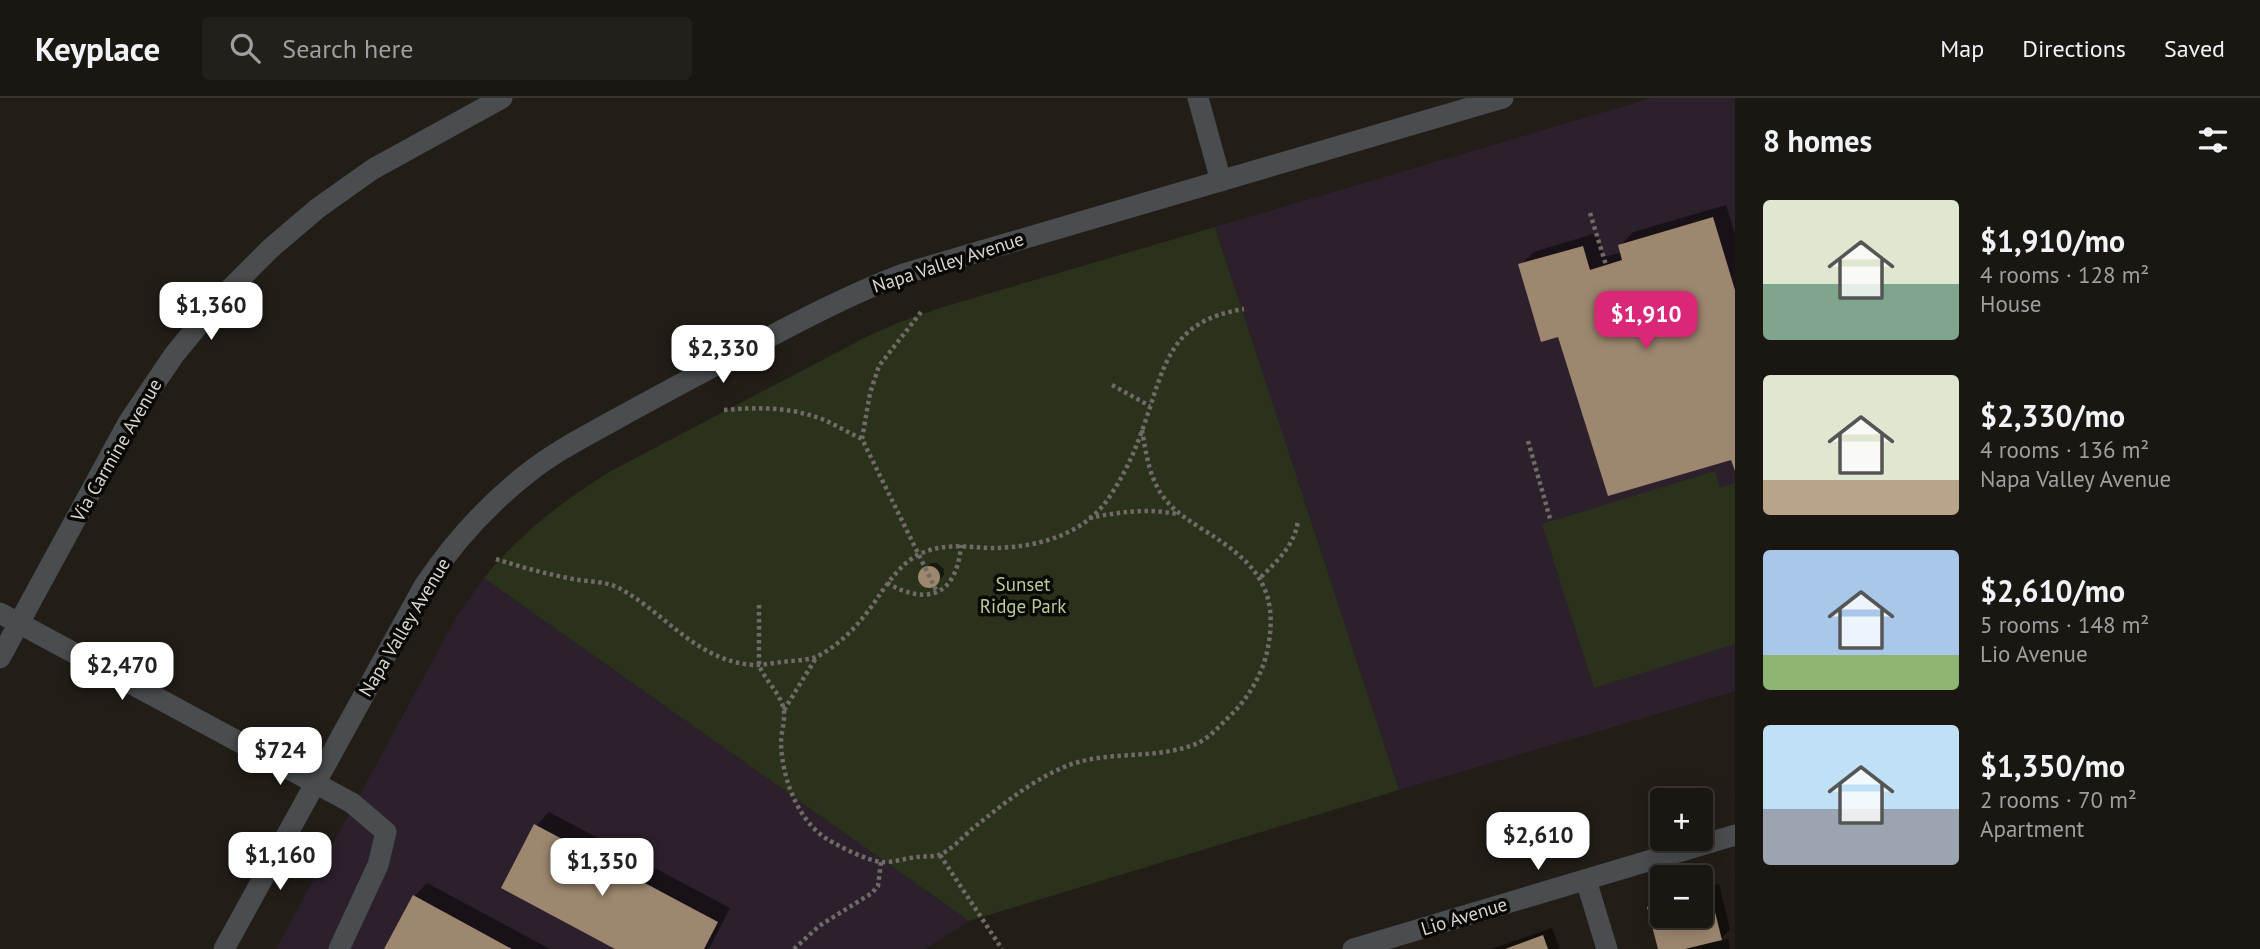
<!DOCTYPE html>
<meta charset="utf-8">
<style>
:root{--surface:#1a1611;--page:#231f1a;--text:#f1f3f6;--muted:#9f9f9f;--line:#383531;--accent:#db2777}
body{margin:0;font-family:"PT Sans",sans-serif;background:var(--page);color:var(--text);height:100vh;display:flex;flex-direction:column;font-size:26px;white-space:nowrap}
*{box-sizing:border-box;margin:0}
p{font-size:23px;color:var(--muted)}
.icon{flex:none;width:38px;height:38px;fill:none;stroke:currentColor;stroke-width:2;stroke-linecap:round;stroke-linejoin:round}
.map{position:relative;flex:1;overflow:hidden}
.panel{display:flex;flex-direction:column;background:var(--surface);width:525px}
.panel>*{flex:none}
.buttons{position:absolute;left:1650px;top:690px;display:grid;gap:14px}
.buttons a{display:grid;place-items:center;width:63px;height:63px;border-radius:7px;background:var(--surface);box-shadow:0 4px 18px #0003,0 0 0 2px var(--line);font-size:35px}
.price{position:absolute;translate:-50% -60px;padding:0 16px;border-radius:14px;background:#fff;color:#222;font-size:23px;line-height:46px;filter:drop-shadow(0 2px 4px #0008)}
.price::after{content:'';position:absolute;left:50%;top:42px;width:21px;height:16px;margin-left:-10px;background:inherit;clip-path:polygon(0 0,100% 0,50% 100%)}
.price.active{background:var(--accent);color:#fff}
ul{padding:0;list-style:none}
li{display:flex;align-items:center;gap:21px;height:175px;padding:0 28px}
li span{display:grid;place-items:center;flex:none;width:196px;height:140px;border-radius:7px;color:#555}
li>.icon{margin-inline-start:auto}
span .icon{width:84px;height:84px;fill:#fffc;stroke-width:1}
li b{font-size:30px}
h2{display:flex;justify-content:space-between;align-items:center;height:84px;padding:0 28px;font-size:30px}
header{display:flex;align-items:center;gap:42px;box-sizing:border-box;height:98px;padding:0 35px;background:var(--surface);border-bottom:2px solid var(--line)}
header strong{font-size:33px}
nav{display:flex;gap:38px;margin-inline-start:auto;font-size:24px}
.search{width:490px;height:63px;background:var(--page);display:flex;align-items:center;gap:18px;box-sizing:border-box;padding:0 24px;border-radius:7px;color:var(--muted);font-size:26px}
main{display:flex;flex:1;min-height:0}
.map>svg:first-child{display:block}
.education{fill:#2d202d}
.green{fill:#2a321b}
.shadow{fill:#0007}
.building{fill:#9d876f}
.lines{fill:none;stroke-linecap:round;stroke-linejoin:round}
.path{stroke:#706b66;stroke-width:4.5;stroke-dasharray:3.5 3.5;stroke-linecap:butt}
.minor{stroke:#494d4f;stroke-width:21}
.labels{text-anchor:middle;stroke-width:7;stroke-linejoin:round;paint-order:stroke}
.street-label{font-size:19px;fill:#d9d5d1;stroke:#0a0805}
.park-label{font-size:19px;fill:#b9cd98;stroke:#0a0805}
</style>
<header>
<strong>Keyplace</strong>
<div class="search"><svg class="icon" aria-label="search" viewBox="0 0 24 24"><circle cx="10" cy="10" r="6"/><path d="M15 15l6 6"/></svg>Search here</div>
<nav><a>Map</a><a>Directions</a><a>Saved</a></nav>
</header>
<main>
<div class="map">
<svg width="1735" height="851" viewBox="0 0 1735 851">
<rect width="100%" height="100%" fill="#221d17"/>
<g class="education">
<polygon points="1652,0 1735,0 1735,593 1399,692 1215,129"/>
<polygon points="484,480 969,823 925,851 276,851 457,518"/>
</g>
<g class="green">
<path d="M1215,129L1399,692L969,823L484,480C519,436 562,404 609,374L868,238L900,224L943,209Z"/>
<polygon points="1715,373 1720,390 1735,385 1735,546 1594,590 1542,426"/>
</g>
<g class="shadow">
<polygon points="1726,107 1735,136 1735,369 1732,360 1559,237 1520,167 1534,154 1596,135 1604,159 1622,154 1620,148 1633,134"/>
<polygon points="931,465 937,465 944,471 944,477 935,487 925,487 921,483 921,474"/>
<polygon points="549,714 730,810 709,851 619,851 503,789 536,728"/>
<polygon points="427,785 550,851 386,851 414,799"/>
<polygon points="1719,786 1730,832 1717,844 1728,841 1730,851 1659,851 1649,810 1658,801 1662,800 1662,817 1701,817 1701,790"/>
<polygon points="1552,830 1560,851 1493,851 1494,850"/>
</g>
<g class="building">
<polygon points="1713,119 1735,192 1735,373 1731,362 1608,398 1558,239 1541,244 1518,166 1583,148 1590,172 1622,162 1618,147"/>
<circle cx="929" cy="479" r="11"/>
<polygon points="534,726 718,824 704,851 615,851 501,790"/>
<polygon points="1710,794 1722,842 1685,851 1658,851 1647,809 1662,806 1662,817 1701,817 1701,796"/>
<polygon points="413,797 512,851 384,851"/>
<polygon points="1543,837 1548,851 1505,851"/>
</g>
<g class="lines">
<g class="path">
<polyline points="1590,115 1606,167"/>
<polyline points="921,214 879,268 870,295 862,341 937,494"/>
<polyline points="1112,287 1150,308"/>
<path d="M724,312C758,309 790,309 822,321C836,327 849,335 862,341"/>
<polyline points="1528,343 1551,424"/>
<path d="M1089,420C1119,414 1147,410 1177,416"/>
<path d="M496,461C521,469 546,476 573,481C588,484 605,483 619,490C667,516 697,564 755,567C764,567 773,565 782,564C793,562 809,563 818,558C843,545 863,522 878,499C889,483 904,462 922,455C947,444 970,450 995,450C1037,449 1083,437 1108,401C1123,379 1134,356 1143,330C1165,268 1168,223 1244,211"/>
<path d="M1261,479C1278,462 1294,448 1298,423"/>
<path d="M887,485C929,509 957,496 961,447"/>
<path d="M759,507V567C765,583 781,595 784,613C785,623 781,635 781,645C782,679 797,722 827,741C840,749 866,762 881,764C892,765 906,760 917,759C924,758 932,759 939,757C950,753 963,739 972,731C1001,708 1029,684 1064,669C1107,651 1156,663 1198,645C1211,639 1223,624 1234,614C1250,597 1264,573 1268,549C1280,488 1251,461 1202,431C1187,421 1173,413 1162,397C1149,378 1146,355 1142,332"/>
<polyline points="784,612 816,560"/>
<polyline points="940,757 1002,851"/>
<polyline points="794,851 819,828 872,795 878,788 881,764"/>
</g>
<g class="minor">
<polyline points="1198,0 1221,83"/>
<polyline points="0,515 352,705 386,734 378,767 339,851"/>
<polyline points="0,560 128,325 174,257 218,203 271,150 318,110 373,71 502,0"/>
<polyline points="1586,782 1607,851"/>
<path d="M224,851L424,488C453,445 487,407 528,375C553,355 582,340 609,325C647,304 684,284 722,264C781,233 840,200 903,176L1503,0"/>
<polyline points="1353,851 1735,737"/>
</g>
</g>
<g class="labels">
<g class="street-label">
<text transform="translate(948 164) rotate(-18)" y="7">Napa Valley Avenue</text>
<text transform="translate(116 352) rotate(-60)" y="7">Via Carmine Avenue</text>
<text transform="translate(404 529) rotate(-59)" y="7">Napa Valley Avenue</text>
<text transform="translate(1464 818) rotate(-17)" y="7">Lio Avenue</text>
</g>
<g class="park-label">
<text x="1023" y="493">Sunset<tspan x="1023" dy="22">Ridge Park</tspan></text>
</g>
</g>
</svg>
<div class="buttons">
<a>+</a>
<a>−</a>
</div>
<b class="price" style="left:211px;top:244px">$1,360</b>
<b class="price active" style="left:1646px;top:253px">$1,910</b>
<b class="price" style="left:723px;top:287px">$2,330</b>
<b class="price" style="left:122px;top:604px">$2,470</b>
<b class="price" style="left:280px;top:689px">$724</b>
<b class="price" style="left:1538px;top:774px">$2,610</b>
<b class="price" style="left:280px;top:794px">$1,160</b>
<b class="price" style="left:602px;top:800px">$1,350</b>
</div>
<section class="panel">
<h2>8 homes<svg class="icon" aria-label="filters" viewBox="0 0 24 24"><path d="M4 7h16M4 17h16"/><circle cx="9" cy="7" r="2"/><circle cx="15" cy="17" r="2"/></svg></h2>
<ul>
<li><span style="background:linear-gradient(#dfe7d0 60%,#7fa58c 0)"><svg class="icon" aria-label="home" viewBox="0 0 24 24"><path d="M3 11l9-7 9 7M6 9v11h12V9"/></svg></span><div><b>$1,910/mo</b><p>4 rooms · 128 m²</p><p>House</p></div></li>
<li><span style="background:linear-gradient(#dfe7d0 75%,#b9a48a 0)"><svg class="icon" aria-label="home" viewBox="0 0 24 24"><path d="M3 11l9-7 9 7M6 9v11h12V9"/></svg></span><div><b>$2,330/mo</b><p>4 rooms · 136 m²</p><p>Napa Valley Avenue</p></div></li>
<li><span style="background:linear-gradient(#a9c7e8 75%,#8fb573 0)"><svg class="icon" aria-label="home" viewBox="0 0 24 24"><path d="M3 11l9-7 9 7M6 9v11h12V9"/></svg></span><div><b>$2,610/mo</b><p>5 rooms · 148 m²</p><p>Lio Avenue</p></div></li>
<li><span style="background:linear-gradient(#bfe0f5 60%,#9aa5b1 0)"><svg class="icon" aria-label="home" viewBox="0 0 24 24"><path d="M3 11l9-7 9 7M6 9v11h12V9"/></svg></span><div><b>$1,350/mo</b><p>2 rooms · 70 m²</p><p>Apartment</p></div></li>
</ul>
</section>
</main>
